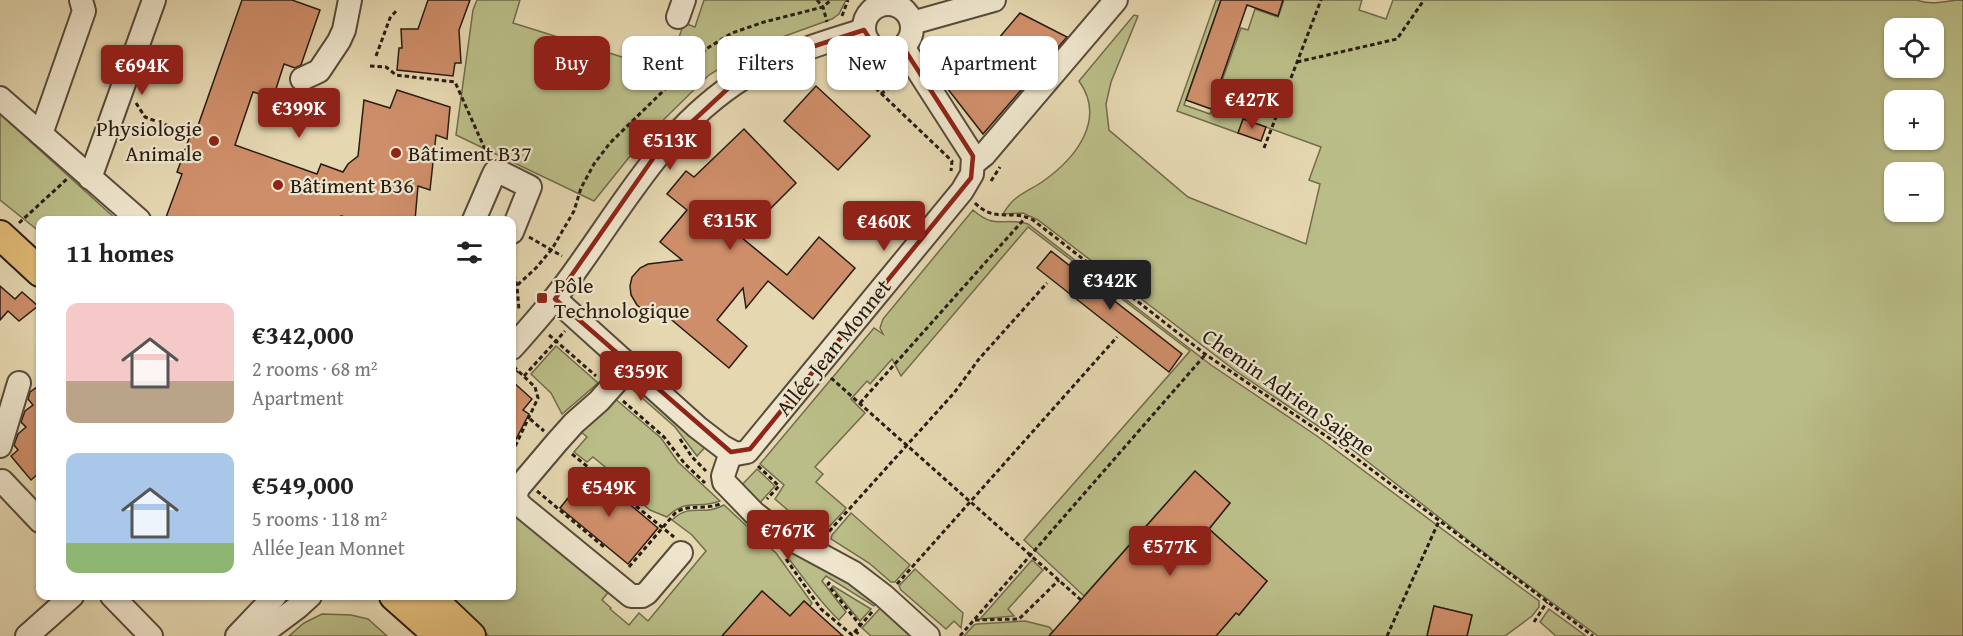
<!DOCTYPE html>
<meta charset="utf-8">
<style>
:root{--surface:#fff;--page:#f6f6f6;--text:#222;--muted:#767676;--accent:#8f2418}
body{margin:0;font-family:"Gentium Book Plus",serif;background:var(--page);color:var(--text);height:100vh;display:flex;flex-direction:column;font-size:22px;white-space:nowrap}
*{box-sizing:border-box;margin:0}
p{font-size:20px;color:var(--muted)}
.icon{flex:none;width:33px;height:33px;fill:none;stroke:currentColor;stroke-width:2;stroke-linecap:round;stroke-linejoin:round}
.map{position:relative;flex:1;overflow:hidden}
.panel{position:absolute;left:36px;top:216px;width:480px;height:384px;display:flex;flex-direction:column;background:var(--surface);border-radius:12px;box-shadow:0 2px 4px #0004}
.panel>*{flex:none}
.hud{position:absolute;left:534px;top:36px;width:570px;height:54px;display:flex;gap:12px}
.controls{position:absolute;left:1884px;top:18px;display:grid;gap:12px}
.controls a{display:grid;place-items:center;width:60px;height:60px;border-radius:12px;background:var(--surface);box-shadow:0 2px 4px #0004;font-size:30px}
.price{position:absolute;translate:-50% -51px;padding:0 14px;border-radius:6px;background:var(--accent);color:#fff;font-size:20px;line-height:39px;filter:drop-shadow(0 2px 3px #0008)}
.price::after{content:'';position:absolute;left:50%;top:36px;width:18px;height:14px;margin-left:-9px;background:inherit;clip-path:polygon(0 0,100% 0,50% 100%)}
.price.selected{background:#222;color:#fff}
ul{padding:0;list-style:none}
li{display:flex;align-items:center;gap:18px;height:150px;padding:0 30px}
li span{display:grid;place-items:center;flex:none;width:168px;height:120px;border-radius:12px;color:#555}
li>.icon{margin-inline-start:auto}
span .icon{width:72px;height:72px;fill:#fffc;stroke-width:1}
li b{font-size:26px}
h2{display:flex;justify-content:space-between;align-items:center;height:72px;padding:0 30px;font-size:26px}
.chip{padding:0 21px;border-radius:12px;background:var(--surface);box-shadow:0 2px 4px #0004;font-size:21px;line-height:54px}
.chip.selected{background:var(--accent);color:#fff}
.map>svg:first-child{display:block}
.green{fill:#babd87;stroke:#716c4c;stroke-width:1.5;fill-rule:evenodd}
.building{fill:#ce8e69;stroke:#281c12;stroke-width:1.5}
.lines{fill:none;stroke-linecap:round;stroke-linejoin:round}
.minor-casing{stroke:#574b3a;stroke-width:26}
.major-casing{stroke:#281c12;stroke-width:32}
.path{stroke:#281c12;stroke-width:3;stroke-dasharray:4.5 3;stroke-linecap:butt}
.minor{stroke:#eee5cc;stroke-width:22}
.major{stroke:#e2bc78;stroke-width:28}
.marked{fill:none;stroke:#8f2418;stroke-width:4.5;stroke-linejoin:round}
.poi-dot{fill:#8f2418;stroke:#eee5cc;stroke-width:2}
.labels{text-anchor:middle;stroke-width:4.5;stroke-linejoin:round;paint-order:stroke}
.poi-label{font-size:22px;fill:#281c12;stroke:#eee5cc;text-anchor:start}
.street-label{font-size:22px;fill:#281c12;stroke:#eee5cc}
</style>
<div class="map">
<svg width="1963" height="636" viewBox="0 0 1963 636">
<rect width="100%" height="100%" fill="#e5d7b0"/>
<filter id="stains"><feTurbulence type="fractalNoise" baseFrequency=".00333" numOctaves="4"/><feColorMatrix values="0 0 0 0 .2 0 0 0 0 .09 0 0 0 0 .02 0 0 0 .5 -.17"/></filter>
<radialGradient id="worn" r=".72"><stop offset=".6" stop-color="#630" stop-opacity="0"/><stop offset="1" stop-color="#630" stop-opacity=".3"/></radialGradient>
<g class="green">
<polygon points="477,0 520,0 513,23 667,71 684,23 695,27 704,0 846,0 839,14 832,19 774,40 738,57 709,75 643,140 594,201 456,135 473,10"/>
<path d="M1216,0H1221L1184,105L1210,114L1241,28L1248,30L1255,9L1278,17L1284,0H1362L1359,10L1386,19L1393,0H1916C1934,6 1946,0 1963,0V636H1598L1495,561L1345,444L1237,372L1038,220L1023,213L1003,214C1006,209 1010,203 1015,199C1023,192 1033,188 1042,182C1075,159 1107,120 1079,81L1134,15L1138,16L1111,82L1106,104L1109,130L1188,197L1306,244L1320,184L1309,180L1321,147L1244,119L1238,133L1177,111ZM1894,28H1934V68H1894ZM1894,100H1934V140H1894ZM1894,172H1934V212H1894Z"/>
<polygon points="0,114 117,220 40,220 40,232 0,200"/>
<path d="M973,210C997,231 1003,216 1028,224L1211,365L1317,436L1539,601V607L1532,616L1505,636H1467L1472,615L1434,606L1427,636H1216L1236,613L1239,615L1267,581L1209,529L1230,503L1195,471L1084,596L1024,540L1190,351L1028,227L901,376L892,359L870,384L867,381L851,399L865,413L815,467L823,474L816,482L846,508L844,511L822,534L798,519L775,499L784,485L760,464L874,328L883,334L880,328L883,319Z"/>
<polygon points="556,346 598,383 562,414 551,393 531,374"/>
<polygon points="633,380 708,444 697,456 675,427 624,382"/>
<path d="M613,397L661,438L678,462L720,501C697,510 687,497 667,517L650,510L639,501L645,493L627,479L621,484L610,471L593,457L587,462L574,452L587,437L578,429Z"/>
<polygon points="757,469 775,486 756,507 738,489"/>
<path d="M724,505L776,553L812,603L810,606L804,601L790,616L762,591L722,636H489L447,596H512V509L610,590L602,600L611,608L610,609L629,625L639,613L648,621L706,551L692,535L672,520C691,502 702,517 724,505Z"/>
<polygon points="851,513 910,565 895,582 891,582 869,563 831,539 832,535"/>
<path d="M769,536L825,562L876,603L874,606L826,576L822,581L846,612L839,620C812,595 795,562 769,536Z"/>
<polygon points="1032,560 1043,570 1008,609 1014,616 980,619"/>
<polygon points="915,569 963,613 961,628 954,621 946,629 901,590 899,586"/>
<polygon points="833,586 871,609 860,621 832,587"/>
<polygon points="884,604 921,636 871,636 862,628"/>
<polygon points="1549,609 1586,636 1556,636 1540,622"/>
<polygon points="322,614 351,615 368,619 387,636 289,636 304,623"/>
<polygon points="1025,621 1049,627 1053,631 1049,636 964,636 974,625 977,624"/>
</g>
<g class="building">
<polygon points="242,0 292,0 320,10 301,65 295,68 284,64 273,98 253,92 235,145 317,174 321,164 343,172 348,164 358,156 364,100 390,108 397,90 450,107 447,139 436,135 430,190 418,186 415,220 356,220 341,216 340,220 165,220 182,174 177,172 190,136 194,137"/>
<polygon points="428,0 470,0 459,30 461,63 455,63 453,76 397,70 399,48 402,48 401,29 418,29"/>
<polygon points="1221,0 1283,0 1278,16 1247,5 1211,109 1186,100"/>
<polygon points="1020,13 1067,37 983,134 940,79 958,57 969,65 988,41 993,45"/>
<polygon points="816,86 870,136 838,170 784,121"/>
<polygon points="1243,119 1266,127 1261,141 1238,133"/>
<polygon points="744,129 796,183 763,216 756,210 736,233 787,275 819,237 855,268 813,319 768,281 746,308 743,288 717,320 747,346 729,368 661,311 643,310 637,305 631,295 630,286 632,277 640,268 648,264 682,260 660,242 687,210 667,194 686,171 694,177"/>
<polygon points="1051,251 1182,354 1169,372 1037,268"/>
<polygon points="0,286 15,299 22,292 38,306 19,321 8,311 0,320"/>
<polygon points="512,381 532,399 523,410 529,414 512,447"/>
<polygon points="40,385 40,472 31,480 11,456 18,450 14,445 18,434 26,427 21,422 25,411 33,405 28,399 30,392"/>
<polygon points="590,471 658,528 628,564 560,508"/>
<polygon points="1195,471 1230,503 1209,529 1267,581 1239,615 1236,613 1216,636 1049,636"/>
<polygon points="762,591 790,616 804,601 843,636 722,636"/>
<polygon points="1434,606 1472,615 1467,636 1427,636"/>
</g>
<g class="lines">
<g class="minor-casing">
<g id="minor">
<circle cx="888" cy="28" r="24"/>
<polyline points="678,17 684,0"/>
<polyline points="912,23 994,0"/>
<polyline points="302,79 319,71 339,41 344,30 350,0"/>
<polyline points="0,98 139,220"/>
<polyline points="41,134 84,11 81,0"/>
<polyline points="974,163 984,155 1116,0"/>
<polyline points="90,178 154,0"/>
<polyline points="474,220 493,176 495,172 500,172 530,187 512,232"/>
<polyline points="555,299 697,427 723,447 736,454 747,452 962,191 972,174 973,156 903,47"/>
<path d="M512,348C535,322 558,296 578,267C626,200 664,132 734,84C773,57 819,44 864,30"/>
<polyline points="631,365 599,401 574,423 557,442 518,488 515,498 521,506 631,596 642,596 647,593 681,553"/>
<polyline points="0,446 19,383"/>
<polyline points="731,452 723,476 724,482 754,513 780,533 854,573 884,596 928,636"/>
<polyline points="0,483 2,481 40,521"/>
<polyline points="112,596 151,636"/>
<polyline points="27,636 72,596"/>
<polyline points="237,636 275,596"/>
<polyline points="259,636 298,607 310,596"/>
</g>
</g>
<g class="major-casing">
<g id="major">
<polyline points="0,235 40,272"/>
<polyline points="394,596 439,636"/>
<polyline points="429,596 471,636"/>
</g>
</g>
<g class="path">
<polyline points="817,0 823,7 827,22"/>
<polyline points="842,16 848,0"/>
<polyline points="376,56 390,18 397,10"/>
<polyline points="843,57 952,161 951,171"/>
<polyline points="1297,62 1397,39 1424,0"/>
<polyline points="370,66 386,67 396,75 455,82 488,156"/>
<polyline points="881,94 901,79"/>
<polyline points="136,103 145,117 169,126"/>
<polyline points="1264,148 1321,0"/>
<polyline points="991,181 1000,167"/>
<path d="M975,203C996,224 1011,208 1033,220L1205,354L1332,440L1593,636"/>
<polyline points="19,223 67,179"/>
<polyline points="529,237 562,256"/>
<polyline points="512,267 517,286 519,310"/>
<polyline points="512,290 536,268 552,249 574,211 581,188 594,164 610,143 706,49 732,33 764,22 823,7 831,0"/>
<polyline points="549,335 596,376"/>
<polyline points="524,376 565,331"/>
<polyline points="512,378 518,371"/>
<polyline points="831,378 1081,600"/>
<polyline points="623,401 664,437 685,464 705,483"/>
<polyline points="860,403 1026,217"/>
<polyline points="530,419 544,431"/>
<polyline points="680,439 692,457 706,471"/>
<polyline points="512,453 538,398 535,387 513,366"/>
<polyline points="572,454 674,537"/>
<polyline points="758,466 779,486 767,499"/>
<polyline points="537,491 604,547"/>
<polyline points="824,537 954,393 979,359 1047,283"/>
<polyline points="786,559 821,609 852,635 872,612"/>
<path d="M629,567L676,512C690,504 705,510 720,504"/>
<polyline points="830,582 828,584 831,589 860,625"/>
<polyline points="897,584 1117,337"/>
<polyline points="975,620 1019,619 1059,580"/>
<polyline points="1534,622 1547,602"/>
<polyline points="855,631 861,636"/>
<polyline points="960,636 1205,355"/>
<polyline points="1387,636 1439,521"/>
</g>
<use href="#minor" class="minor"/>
<use href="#major" class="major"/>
</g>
<path class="marked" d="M864,30L877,50L903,47L973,156L971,178L750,449L731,452L555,299L654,157L735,82L799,51Z"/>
<g class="poi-dot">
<circle cx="214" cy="141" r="6"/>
<circle cx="396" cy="153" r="6"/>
<circle cx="278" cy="185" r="6"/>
<rect x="536" y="292" width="12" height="12" rx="3"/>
</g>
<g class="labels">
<g class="poi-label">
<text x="202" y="136" text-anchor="end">Physiologie<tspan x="202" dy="25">Animale</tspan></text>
<text x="408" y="161">Bâtiment B37</text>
<text x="290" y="193">Bâtiment B36</text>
<text x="554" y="293">Pôle<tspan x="554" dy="25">Technologique</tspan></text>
</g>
<g class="street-label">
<text transform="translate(833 347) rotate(-51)" y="8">Allée Jean Monnet</text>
<text transform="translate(1289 392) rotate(35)" y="8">Chemin Adrien Saigne</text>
</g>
</g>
<rect width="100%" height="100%" filter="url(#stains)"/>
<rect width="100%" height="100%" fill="url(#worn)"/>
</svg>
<div class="controls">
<a><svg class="icon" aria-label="locate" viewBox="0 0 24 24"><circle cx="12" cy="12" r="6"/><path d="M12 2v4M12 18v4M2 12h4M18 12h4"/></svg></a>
<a>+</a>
<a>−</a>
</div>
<b class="price" style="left:142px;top:96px">€694K</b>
<b class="price" style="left:1252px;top:130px">€427K</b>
<b class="price" style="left:299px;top:139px">€399K</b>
<b class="price" style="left:670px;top:171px">€513K</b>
<b class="price" style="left:730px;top:251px">€315K</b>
<b class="price" style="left:884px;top:252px">€460K</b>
<b class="price selected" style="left:1110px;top:311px">€342K</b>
<b class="price" style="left:641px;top:402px">€359K</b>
<b class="price" style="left:609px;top:518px">€549K</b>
<b class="price" style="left:788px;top:561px">€767K</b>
<b class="price" style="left:1170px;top:577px">€577K</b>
<div class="hud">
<a class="chip selected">Buy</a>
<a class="chip">Rent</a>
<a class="chip">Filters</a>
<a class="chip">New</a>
<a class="chip">Apartment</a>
</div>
<section class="panel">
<h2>11 homes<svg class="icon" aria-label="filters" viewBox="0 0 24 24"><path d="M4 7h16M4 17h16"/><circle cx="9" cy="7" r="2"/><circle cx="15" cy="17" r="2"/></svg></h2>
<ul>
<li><span style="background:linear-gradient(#f6c9c9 65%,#b9a48a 0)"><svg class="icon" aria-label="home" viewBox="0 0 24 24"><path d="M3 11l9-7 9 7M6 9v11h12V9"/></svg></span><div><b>€342,000</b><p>2 rooms · 68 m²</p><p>Apartment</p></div></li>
<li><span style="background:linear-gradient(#a9c7e8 75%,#8fb573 0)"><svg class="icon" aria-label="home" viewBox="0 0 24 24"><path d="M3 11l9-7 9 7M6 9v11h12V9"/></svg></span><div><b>€549,000</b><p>5 rooms · 118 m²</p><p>Allée Jean Monnet</p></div></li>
</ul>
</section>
</div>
